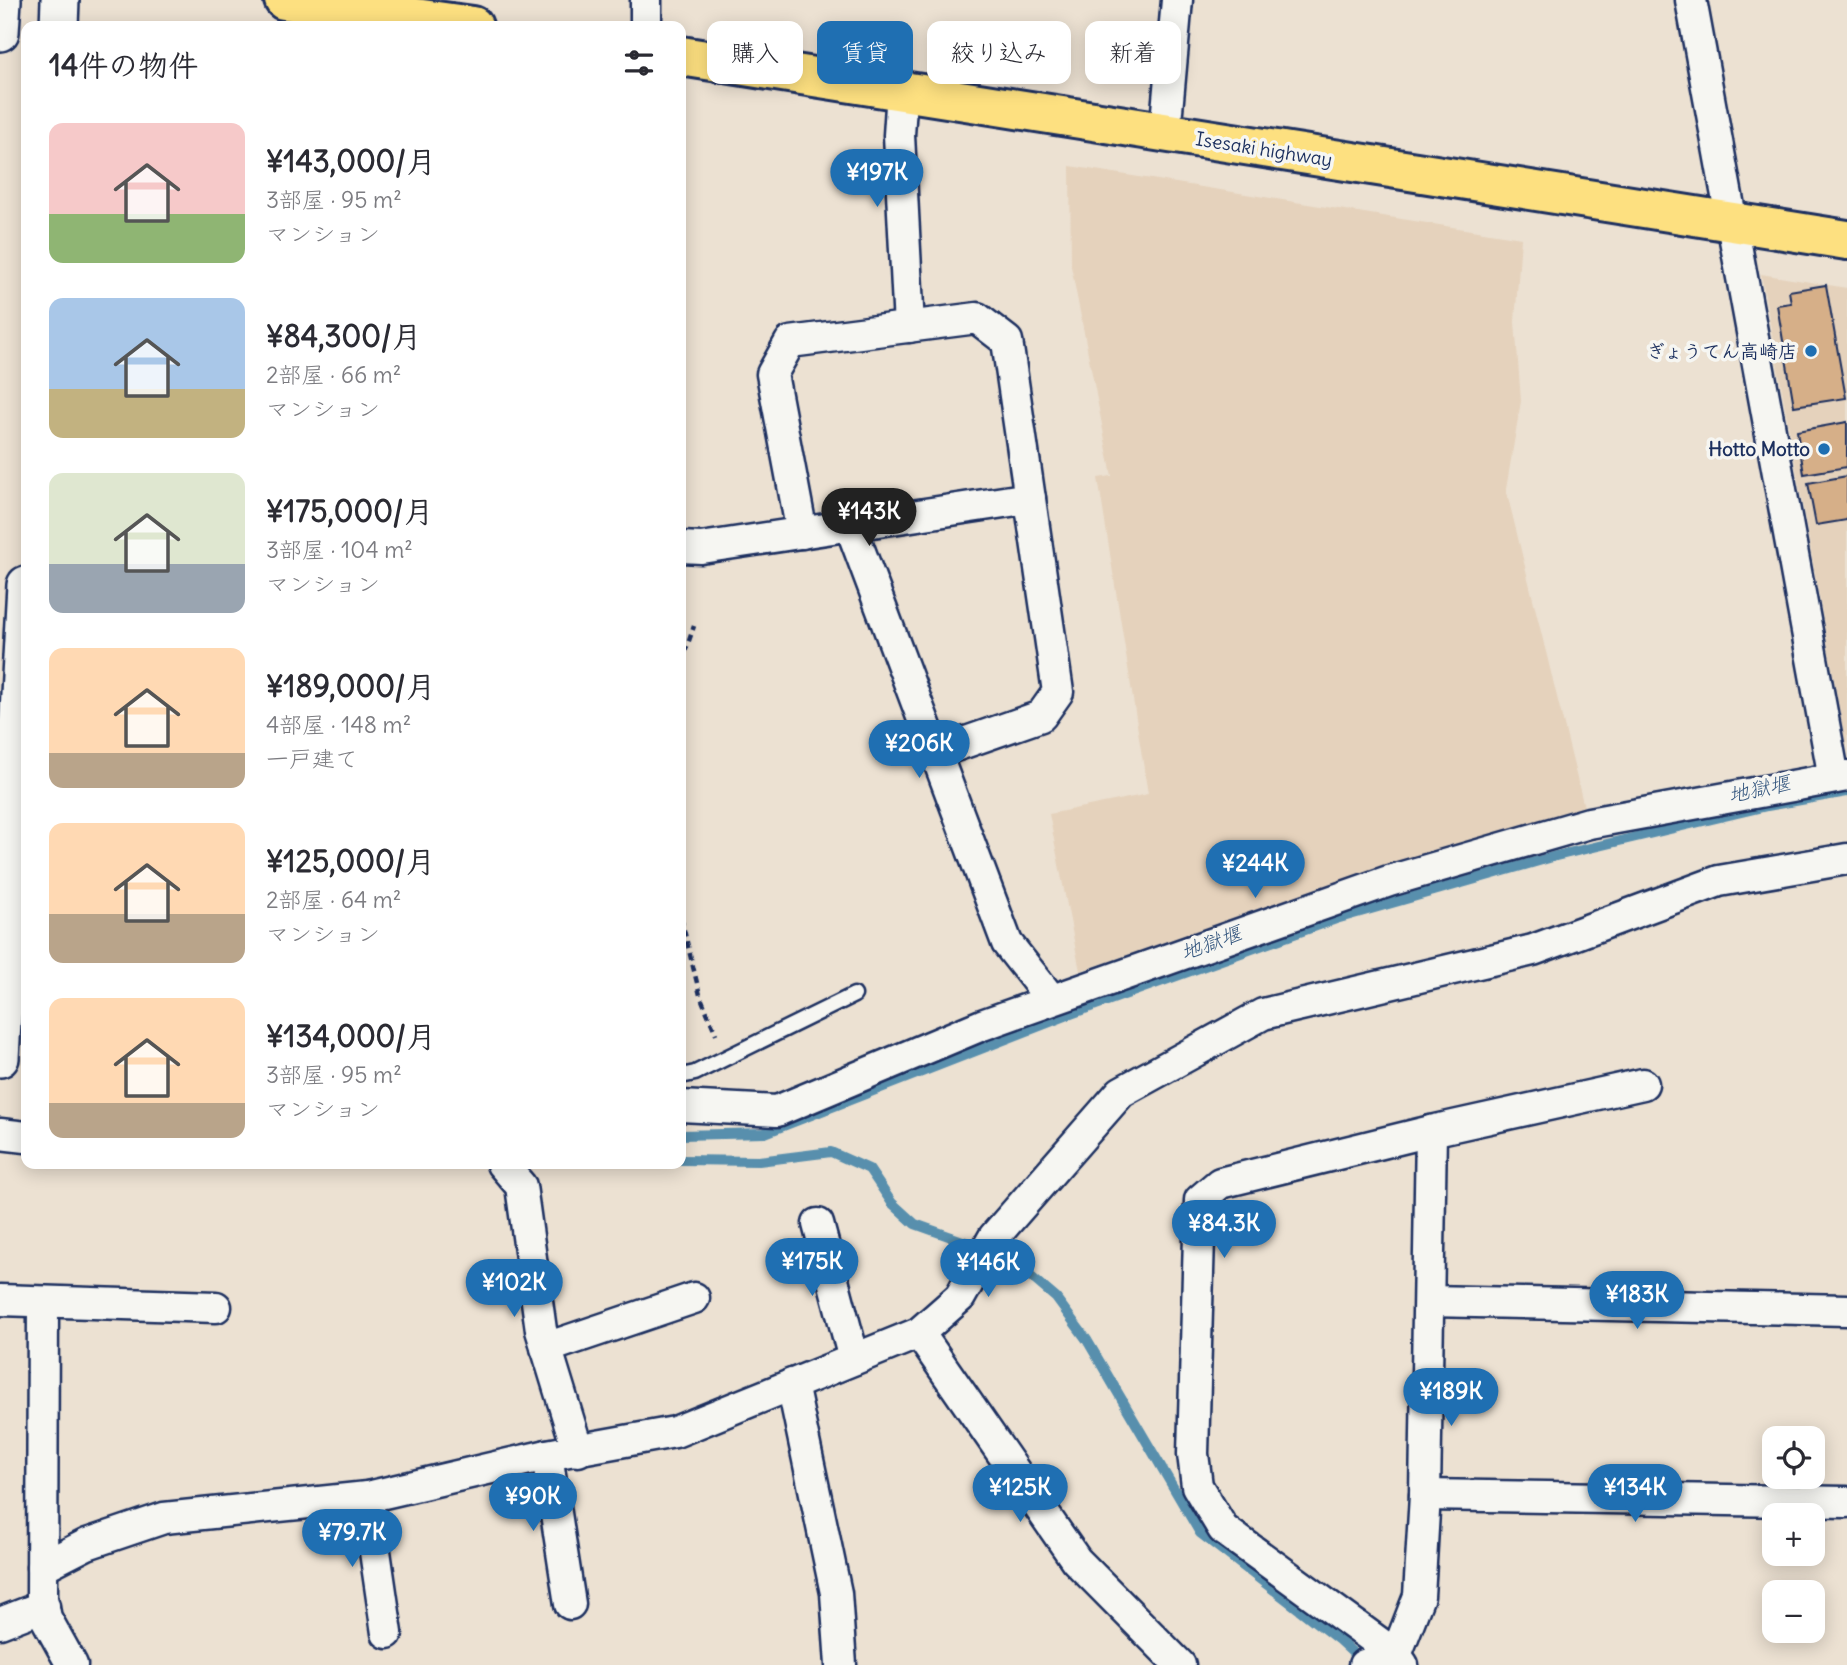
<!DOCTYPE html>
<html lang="ja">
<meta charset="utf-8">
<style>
:root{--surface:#fff;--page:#f7f7f7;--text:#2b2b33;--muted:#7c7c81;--accent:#1f6fb2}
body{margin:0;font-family:Delius,"Klee One",sans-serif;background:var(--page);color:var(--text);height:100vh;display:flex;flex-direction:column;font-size:26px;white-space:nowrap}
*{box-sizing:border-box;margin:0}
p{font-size:23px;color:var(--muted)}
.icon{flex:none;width:38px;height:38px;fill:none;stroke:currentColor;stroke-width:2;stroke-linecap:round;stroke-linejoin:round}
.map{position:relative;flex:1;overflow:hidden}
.panel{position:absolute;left:21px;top:21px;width:665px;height:1148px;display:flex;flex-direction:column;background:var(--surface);border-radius:14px;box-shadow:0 4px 18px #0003}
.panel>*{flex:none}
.hud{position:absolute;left:707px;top:21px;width:665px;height:63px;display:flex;gap:14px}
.fabs{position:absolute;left:1762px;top:1426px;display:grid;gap:14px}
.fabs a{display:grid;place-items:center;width:63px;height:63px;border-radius:14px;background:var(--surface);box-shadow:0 4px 18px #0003;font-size:35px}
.price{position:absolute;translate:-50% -60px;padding:0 16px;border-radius:24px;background:var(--accent);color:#fff;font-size:23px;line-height:46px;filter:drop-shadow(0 2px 4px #0008)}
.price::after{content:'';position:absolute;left:50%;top:42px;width:21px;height:16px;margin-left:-10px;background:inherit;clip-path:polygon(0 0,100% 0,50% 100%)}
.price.on{background:#222;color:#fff}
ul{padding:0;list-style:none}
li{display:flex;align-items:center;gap:21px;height:175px;padding:0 28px}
li span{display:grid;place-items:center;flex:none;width:196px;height:140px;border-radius:14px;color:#555}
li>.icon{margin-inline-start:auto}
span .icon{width:84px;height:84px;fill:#fffc;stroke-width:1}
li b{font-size:30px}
h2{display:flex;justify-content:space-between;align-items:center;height:84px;padding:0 28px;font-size:30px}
.tag{padding:0 24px;border-radius:14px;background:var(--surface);box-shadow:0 4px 18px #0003;font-size:24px;line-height:63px}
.tag.on{background:var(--accent);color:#fff}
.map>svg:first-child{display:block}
.built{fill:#e5d2bc}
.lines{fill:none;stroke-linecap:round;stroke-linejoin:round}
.stream{stroke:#598fad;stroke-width:10}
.building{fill:#d6af88;stroke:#1b2f5e;stroke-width:2}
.service-casing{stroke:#1b2f5e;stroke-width:19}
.minor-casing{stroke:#1b2f5e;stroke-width:35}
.tertiary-casing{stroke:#1b2f5e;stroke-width:42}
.primary-casing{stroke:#1b2f5e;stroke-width:44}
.path{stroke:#1b2f5e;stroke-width:4.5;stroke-dasharray:7 5;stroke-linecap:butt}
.service{stroke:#f6f6f2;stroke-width:14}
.minor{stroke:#f6f6f2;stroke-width:30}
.tertiary{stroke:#f6f6f2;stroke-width:37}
.primary{stroke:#fde080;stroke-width:38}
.poi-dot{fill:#1f6fb2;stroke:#f6f6f2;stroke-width:2.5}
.labels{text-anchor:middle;stroke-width:7;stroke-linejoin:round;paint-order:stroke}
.street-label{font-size:19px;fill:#1b2f5e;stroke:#f6f6f2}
.poi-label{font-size:19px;font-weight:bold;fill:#1b2f5e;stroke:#f6f6f2;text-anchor:end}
.water-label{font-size:21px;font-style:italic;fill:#35577f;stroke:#f6f6f2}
</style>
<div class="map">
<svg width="1847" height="1665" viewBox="0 0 1847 1665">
<rect width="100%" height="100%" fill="#ece1d2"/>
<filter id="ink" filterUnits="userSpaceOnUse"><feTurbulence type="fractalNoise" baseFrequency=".0143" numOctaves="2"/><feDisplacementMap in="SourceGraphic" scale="14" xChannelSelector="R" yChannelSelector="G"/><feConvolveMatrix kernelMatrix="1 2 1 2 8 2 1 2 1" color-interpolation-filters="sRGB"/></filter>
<g filter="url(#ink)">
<g class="built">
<polygon points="1070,166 1521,238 1515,322 1521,401 1506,489 1585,811 1412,863 1080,971 1049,814 1148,794 1098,478 1112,476 1071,266"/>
<polygon points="1761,274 1847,288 1847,747 1846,746"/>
</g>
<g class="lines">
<g class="stream">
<polyline points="681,1135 765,1133 1068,1015 1336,919 1556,856 1767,806 1847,792"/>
<polyline points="681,1160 759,1161 831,1152 869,1169 892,1203 915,1224 996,1253 1029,1275 1056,1298 1087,1340 1200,1533 1339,1640 1364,1663"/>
</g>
</g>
<g class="building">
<polygon points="1826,285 1846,398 1794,406 1777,305 1791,303 1789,291"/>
<polygon points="1847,422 1847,467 1804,474 1797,431"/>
<polygon points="1847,476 1847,520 1816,525 1808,483"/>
</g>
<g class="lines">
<g class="service-casing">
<polyline id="service" points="681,1076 695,1073 854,995"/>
</g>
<g class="minor-casing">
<g id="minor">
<polyline points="646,0 646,26"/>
<polyline points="1691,0 1834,778"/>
<polyline points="902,91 899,135 909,327"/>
<polyline points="1165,133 1177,0"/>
<polyline points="850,525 1007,943 1051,999"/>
<polyline points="802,533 772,374 790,342 977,318 1007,341 1058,692 1041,716 935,753"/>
<polyline points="681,547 701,548 1030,498"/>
<polyline points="681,1106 777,1111 982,1025 1389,881 1589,823 1847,776"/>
<polyline points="0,1134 26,1137"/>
<polyline points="502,1164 521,1186 541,1330 578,1451"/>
<polyline points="818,1224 854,1359"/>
<polyline points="0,1300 216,1307"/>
<polyline points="1429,1301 1847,1310"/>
<polyline points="43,1302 42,1598 46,1618 72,1665"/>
<polyline points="919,1333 1076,1560 1180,1665"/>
<polyline points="546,1348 694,1298"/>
<polyline points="792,1384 836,1593 841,1665"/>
<polyline points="547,1455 570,1604"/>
<polyline points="1425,1495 1847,1502"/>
<polyline points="367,1497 387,1633"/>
<polyline points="42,1567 87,1544 164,1518 367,1497 547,1455 675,1432 919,1333 960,1297 994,1237 1121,1092 1263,1014 1533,950 1719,881 1847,859"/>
<polyline points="0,1623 44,1606"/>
<polyline points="1364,1665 1396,1655 1419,1596 1425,1495 1431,1131"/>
<polyline points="1403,1665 1396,1655 1223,1529 1197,1486 1193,1454 1200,1200 1220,1183 1431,1131 1643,1084"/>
</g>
</g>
<g class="tertiary-casing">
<g id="tertiary">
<polyline points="59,26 60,0"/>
<polyline points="0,32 2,0"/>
<polyline points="0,1058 26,585"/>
</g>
</g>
<g class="primary-casing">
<g id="primary">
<polyline points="284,0 473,26"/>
<polyline points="681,56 1847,240"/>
</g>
</g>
<g class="path">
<polyline points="681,664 694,626"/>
<polyline points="681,918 700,995 716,1034"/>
</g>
<use href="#service" class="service"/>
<use href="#minor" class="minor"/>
<use href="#tertiary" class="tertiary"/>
<use href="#primary" class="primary"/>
</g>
</g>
<g class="poi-dot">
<circle cx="1811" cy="351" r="7"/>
<circle cx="1824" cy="449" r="7"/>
</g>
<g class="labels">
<g class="street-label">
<text transform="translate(1264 149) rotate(9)" y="7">Isesaki highway</text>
</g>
<g class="poi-label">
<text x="1797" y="358">ぎょうてん高崎店</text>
<text x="1810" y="456">Hotto Motto</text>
</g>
<g class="water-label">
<text transform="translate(1759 789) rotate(-12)" y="7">地獄堰</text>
<text transform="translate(1211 943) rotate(-20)" y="7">地獄堰</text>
</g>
</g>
</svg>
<div class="fabs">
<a><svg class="icon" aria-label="locate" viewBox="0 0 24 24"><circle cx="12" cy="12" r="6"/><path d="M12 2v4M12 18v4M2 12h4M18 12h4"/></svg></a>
<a>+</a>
<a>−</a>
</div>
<b class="price" style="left:877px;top:209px">¥197K</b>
<b class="price on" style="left:869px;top:548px">¥143K</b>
<b class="price" style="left:919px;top:780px">¥206K</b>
<b class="price" style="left:1255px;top:900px">¥244K</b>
<b class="price" style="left:1224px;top:1260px">¥84.3K</b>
<b class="price" style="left:812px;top:1298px">¥175K</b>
<b class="price" style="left:988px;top:1299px">¥146K</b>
<b class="price" style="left:514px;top:1319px">¥102K</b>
<b class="price" style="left:1637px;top:1331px">¥183K</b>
<b class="price" style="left:1451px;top:1428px">¥189K</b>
<b class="price" style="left:1020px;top:1524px">¥125K</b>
<b class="price" style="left:1635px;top:1524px">¥134K</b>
<b class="price" style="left:533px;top:1533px">¥90K</b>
<b class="price" style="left:352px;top:1569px">¥79.7K</b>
<div class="hud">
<a class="tag">購入</a>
<a class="tag on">賃貸</a>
<a class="tag">絞り込み</a>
<a class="tag">新着</a>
</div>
<section class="panel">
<h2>14件の物件<svg class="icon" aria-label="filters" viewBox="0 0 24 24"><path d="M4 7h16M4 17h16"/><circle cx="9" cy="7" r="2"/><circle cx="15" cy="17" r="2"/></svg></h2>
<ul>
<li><span style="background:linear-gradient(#f6c9c9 65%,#8fb573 0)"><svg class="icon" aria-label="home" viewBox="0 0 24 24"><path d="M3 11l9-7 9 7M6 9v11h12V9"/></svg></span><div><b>¥143,000/月</b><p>3部屋 · 95 m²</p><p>マンション</p></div></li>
<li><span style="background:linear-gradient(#a9c7e8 65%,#c2b280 0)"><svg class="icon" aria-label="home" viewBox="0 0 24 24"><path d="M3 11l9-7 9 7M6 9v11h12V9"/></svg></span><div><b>¥84,300/月</b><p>2部屋 · 66 m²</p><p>マンション</p></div></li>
<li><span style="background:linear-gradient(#dfe7d0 65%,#9aa5b1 0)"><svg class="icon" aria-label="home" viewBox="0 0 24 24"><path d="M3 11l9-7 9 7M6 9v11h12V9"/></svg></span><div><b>¥175,000/月</b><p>3部屋 · 104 m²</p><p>マンション</p></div></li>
<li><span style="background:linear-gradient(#ffd9b3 75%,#b9a48a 0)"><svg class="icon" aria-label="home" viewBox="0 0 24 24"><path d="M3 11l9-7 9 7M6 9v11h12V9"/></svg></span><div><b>¥189,000/月</b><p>4部屋 · 148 m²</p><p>一戸建て</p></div></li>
<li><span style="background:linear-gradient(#ffd9b3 65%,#b9a48a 0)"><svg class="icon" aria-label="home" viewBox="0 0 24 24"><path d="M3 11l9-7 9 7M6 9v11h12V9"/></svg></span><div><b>¥125,000/月</b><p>2部屋 · 64 m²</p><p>マンション</p></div></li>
<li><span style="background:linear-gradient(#ffd9b3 75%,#b9a48a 0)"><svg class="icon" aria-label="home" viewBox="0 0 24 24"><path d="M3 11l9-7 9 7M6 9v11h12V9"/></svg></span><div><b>¥134,000/月</b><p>3部屋 · 95 m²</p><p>マンション</p></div></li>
</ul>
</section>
</div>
